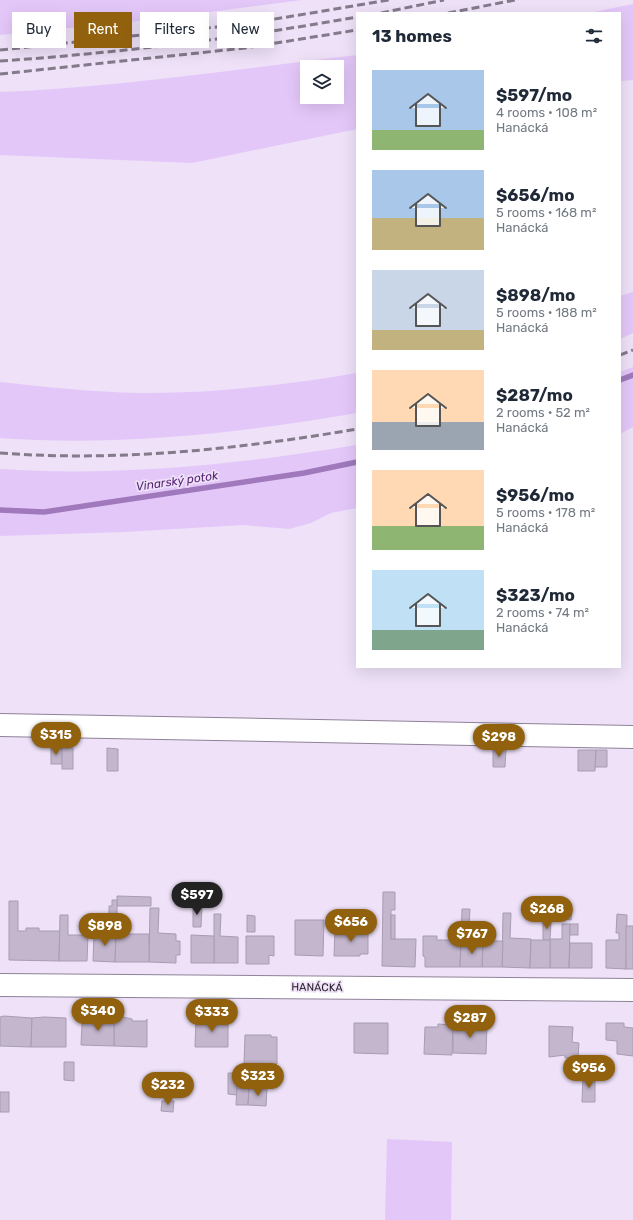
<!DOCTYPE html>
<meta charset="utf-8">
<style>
:root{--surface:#fff;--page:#f2f2f3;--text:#1f2937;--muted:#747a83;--accent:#91610e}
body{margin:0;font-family:Rubik,sans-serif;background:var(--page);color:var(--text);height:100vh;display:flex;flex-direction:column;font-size:15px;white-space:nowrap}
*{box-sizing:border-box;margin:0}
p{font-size:13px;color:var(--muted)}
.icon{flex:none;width:22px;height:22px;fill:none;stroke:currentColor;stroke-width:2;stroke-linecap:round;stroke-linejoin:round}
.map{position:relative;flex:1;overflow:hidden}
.side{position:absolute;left:356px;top:12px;width:265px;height:656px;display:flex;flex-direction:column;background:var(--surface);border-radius:0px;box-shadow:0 4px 16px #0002}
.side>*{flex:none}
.banner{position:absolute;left:12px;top:12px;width:284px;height:36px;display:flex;gap:8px}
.fabs{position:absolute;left:300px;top:60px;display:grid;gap:8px}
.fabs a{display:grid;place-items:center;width:44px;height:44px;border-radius:0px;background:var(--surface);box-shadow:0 4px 16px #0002;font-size:20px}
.price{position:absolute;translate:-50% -34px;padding:0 9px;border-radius:14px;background:var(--accent);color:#fff;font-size:13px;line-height:26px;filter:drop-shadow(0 1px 2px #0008)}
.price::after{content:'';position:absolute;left:50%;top:24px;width:12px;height:9px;margin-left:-6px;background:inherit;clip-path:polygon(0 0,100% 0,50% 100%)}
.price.selected{background:#222;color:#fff}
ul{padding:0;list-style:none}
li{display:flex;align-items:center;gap:12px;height:100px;padding:0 16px}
li span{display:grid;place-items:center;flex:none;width:112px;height:80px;border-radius:0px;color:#555}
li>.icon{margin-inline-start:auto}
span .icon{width:48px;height:48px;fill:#fffc;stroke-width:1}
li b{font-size:17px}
h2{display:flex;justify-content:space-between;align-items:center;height:48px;padding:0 16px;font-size:17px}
.tag{padding:0 14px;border-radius:0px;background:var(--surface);box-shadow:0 4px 16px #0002;font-size:14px;line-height:36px}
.tag.selected{background:var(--accent);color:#fff}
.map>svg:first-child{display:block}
.green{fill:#e3c7f9;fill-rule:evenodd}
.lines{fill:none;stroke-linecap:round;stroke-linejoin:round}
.stream{stroke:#9f79bb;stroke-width:5.5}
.building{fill:#c3b6cd;stroke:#a89cb2}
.minor-casing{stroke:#8e8298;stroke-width:24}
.minor{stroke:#fff;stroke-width:22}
.rail{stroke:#837a8a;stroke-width:3;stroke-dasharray:8 4;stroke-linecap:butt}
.labels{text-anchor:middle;stroke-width:3.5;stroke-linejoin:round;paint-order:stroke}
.street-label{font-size:11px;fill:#211d25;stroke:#eee1f8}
.water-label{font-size:12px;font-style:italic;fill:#582776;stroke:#eee1f8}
</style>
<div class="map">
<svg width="633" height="1220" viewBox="0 0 633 1220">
<rect width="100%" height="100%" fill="#eee1f8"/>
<g class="green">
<polygon points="0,0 302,0 149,20 0,35"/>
<polygon points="633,4 633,80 620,81 620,13 589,13"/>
<path d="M357,55V129L192,163L0,155V92C120,87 238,69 357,55ZM307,67H337V97H307Z"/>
<polygon points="633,292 633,333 620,339 620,296"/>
<polygon points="633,367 633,427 620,434 620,372"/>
<path d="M357,373V413C242,433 117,447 0,438V382C46,387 93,392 139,393C212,394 285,385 357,373Z"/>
<path d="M357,445V508L331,513L311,523L289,529L243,525L124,532L0,536V469C119,477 240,464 357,445Z"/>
<polygon points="387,1139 452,1142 451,1220 385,1220"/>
</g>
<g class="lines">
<g class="stream">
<polyline points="620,380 633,375"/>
<polyline points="0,510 44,512 304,473 357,462"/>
</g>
</g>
<g class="building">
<rect x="51" y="748" width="11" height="16"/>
<rect x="62" y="748" width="11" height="21"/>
<polygon points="107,748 118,749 118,771 107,771"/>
<polygon points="493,749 506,749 505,767 493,767"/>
<polygon points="578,750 596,750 595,771 578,771"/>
<polygon points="596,750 607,750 607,767 595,767"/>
<polygon points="383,892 395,892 395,910 391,910 391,939 416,939 415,967 382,966"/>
<polygon points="117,896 151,897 151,906 117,906"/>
<polygon points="112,900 117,900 117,924 109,923 109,906 112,906"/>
<polygon points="9,901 18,901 18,931 26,931 26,928 39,928 39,931 60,931 59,961 9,960"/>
<polygon points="193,906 202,906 201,927 193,927"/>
<polygon points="150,908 159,908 158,933 176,934 176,941 180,941 180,955 176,955 176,963 149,962"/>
<polygon points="564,908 572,909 571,920 564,919"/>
<polygon points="462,909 470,909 468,943 461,943"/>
<polygon points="503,913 511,913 510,938 531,939 530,968 502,967"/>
<polygon points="214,914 221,914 220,936 238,937 238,963 214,963"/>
<polygon points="617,914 627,915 626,969 606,968 606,940 619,940 619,933 616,933"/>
<polygon points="60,915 68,915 68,935 88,935 87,961 59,961"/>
<polygon points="247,915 255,916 255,932 247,932"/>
<rect x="391" y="915" width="4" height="24"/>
<polygon points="295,920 324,920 323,956 295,955"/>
<polygon points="543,921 551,921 550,940 543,940"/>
<polygon points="562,924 570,924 569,968 550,968 550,939 562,939"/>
<rect x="570" y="924" width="8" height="11"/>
<rect x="626" y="926" width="7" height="43"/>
<polygon points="101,927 108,927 108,935 116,935 115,962 93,961 94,935 101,935"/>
<polygon points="335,929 368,930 368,954 360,954 360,956 334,956"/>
<polygon points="116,934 149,934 149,962 115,962"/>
<polygon points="191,935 214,936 214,963 191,963"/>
<polygon points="246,936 274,936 274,956 269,955 269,964 246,964"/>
<polygon points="423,936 437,936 437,940 461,940 460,967 425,967 425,957 423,956"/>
<polygon points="531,940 550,940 550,968 530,968"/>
<polygon points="483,941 503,941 502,967 482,967"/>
<polygon points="461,943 483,943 482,967 460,967"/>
<polygon points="570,943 592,943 592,968 569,968"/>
<polygon points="4,1016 32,1018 31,1047 0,1046 0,1017"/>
<polygon points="119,1016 132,1019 132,1021 146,1021 147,1019 147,1047 114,1046 114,1018 119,1018"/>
<polygon points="44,1017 66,1018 66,1047 31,1047 32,1018"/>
<polygon points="86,1017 114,1018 114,1046 81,1045 82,1023 86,1023"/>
<polygon points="196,1019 224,1019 223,1022 228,1022 228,1047 195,1047"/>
<polygon points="354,1023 388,1023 388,1054 354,1053"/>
<polygon points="606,1023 624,1023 624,1027 633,1028 633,1056 617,1054 617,1041 606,1040"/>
<polygon points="438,1024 453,1025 452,1055 424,1054 425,1027 438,1027"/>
<polygon points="453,1025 487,1025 486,1054 453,1053"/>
<polygon points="549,1026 573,1027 572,1042 579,1043 578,1058 565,1058 565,1055 549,1057"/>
<polygon points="245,1035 271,1035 271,1037 277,1037 277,1064 244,1064"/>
<polygon points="64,1062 74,1062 74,1081 64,1080"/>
<polygon points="228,1073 237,1073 237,1095 228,1094"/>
<polygon points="583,1076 595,1076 595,1102 582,1102"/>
<polygon points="237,1088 249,1088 248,1105 236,1105"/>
<polygon points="249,1088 267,1088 266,1106 248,1105"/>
<rect x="0" y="1092" width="9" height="20"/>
<polygon points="162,1101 174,1101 173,1112 161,1111"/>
</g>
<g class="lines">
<g class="minor-casing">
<g id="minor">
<polyline points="0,725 633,737"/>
<polyline points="0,985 633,990"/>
</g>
</g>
<use href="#minor" class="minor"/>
<g class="rail">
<polyline points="381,13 444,0"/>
<polyline points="448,13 515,0"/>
<polyline points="0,50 245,24 389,0"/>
<path d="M0,61C119,53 239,38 357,17"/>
<polyline points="0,74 245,48 357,30"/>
<polyline points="620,355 633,350"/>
<path d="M0,453C119,462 240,449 357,429"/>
</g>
</g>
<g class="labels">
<g class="street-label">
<text transform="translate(317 987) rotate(1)" y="4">HANÁCKÁ</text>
</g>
<g class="water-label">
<text transform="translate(177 481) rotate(-8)" y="4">Vinarský potok</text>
</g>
</g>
</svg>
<div class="fabs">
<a><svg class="icon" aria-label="layers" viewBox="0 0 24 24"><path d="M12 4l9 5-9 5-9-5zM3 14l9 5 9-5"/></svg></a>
</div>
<b class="price" style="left:56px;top:756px">$315</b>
<b class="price" style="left:499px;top:758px">$298</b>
<b class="price selected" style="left:197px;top:916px">$597</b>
<b class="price" style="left:547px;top:930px">$268</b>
<b class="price" style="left:351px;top:943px">$656</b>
<b class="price" style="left:105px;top:947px">$898</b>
<b class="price" style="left:472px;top:955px">$767</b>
<b class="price" style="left:98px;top:1032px">$340</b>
<b class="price" style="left:212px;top:1033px">$333</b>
<b class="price" style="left:470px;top:1039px">$287</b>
<b class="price" style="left:589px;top:1089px">$956</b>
<b class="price" style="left:258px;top:1097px">$323</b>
<b class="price" style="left:168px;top:1106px">$232</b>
<div class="banner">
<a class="tag">Buy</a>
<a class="tag selected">Rent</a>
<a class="tag">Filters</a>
<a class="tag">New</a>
</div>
<section class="side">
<h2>13 homes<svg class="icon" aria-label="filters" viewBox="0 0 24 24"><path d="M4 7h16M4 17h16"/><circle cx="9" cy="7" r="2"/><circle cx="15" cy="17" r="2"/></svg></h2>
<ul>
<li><span style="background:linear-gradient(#a9c7e8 75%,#8fb573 0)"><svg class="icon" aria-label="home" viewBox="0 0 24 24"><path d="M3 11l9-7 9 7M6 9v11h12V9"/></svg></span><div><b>$597/mo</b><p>4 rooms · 108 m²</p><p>Hanácká</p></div></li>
<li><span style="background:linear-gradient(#a9c7e8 60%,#c2b280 0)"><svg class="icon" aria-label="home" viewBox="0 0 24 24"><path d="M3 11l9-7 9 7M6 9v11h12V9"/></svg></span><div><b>$656/mo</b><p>5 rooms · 168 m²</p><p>Hanácká</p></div></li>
<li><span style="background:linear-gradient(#c9d6e8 75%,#c2b280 0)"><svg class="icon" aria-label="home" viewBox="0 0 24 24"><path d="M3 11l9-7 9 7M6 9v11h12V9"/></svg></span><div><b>$898/mo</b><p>5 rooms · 188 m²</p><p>Hanácká</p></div></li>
<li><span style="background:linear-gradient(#ffd9b3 65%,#9aa5b1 0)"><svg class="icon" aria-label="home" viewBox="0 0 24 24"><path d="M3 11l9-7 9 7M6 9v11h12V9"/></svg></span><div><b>$287/mo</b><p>2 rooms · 52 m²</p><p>Hanácká</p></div></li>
<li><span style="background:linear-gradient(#ffd9b3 70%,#8fb573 0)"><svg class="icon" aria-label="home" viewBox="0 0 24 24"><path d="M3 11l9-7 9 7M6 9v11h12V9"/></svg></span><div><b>$956/mo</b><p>5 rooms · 178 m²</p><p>Hanácká</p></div></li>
<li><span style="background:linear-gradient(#bfe0f5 75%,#7fa58c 0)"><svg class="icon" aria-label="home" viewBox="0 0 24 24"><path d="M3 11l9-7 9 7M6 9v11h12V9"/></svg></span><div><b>$323/mo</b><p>2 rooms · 74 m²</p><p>Hanácká</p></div></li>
</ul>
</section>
</div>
